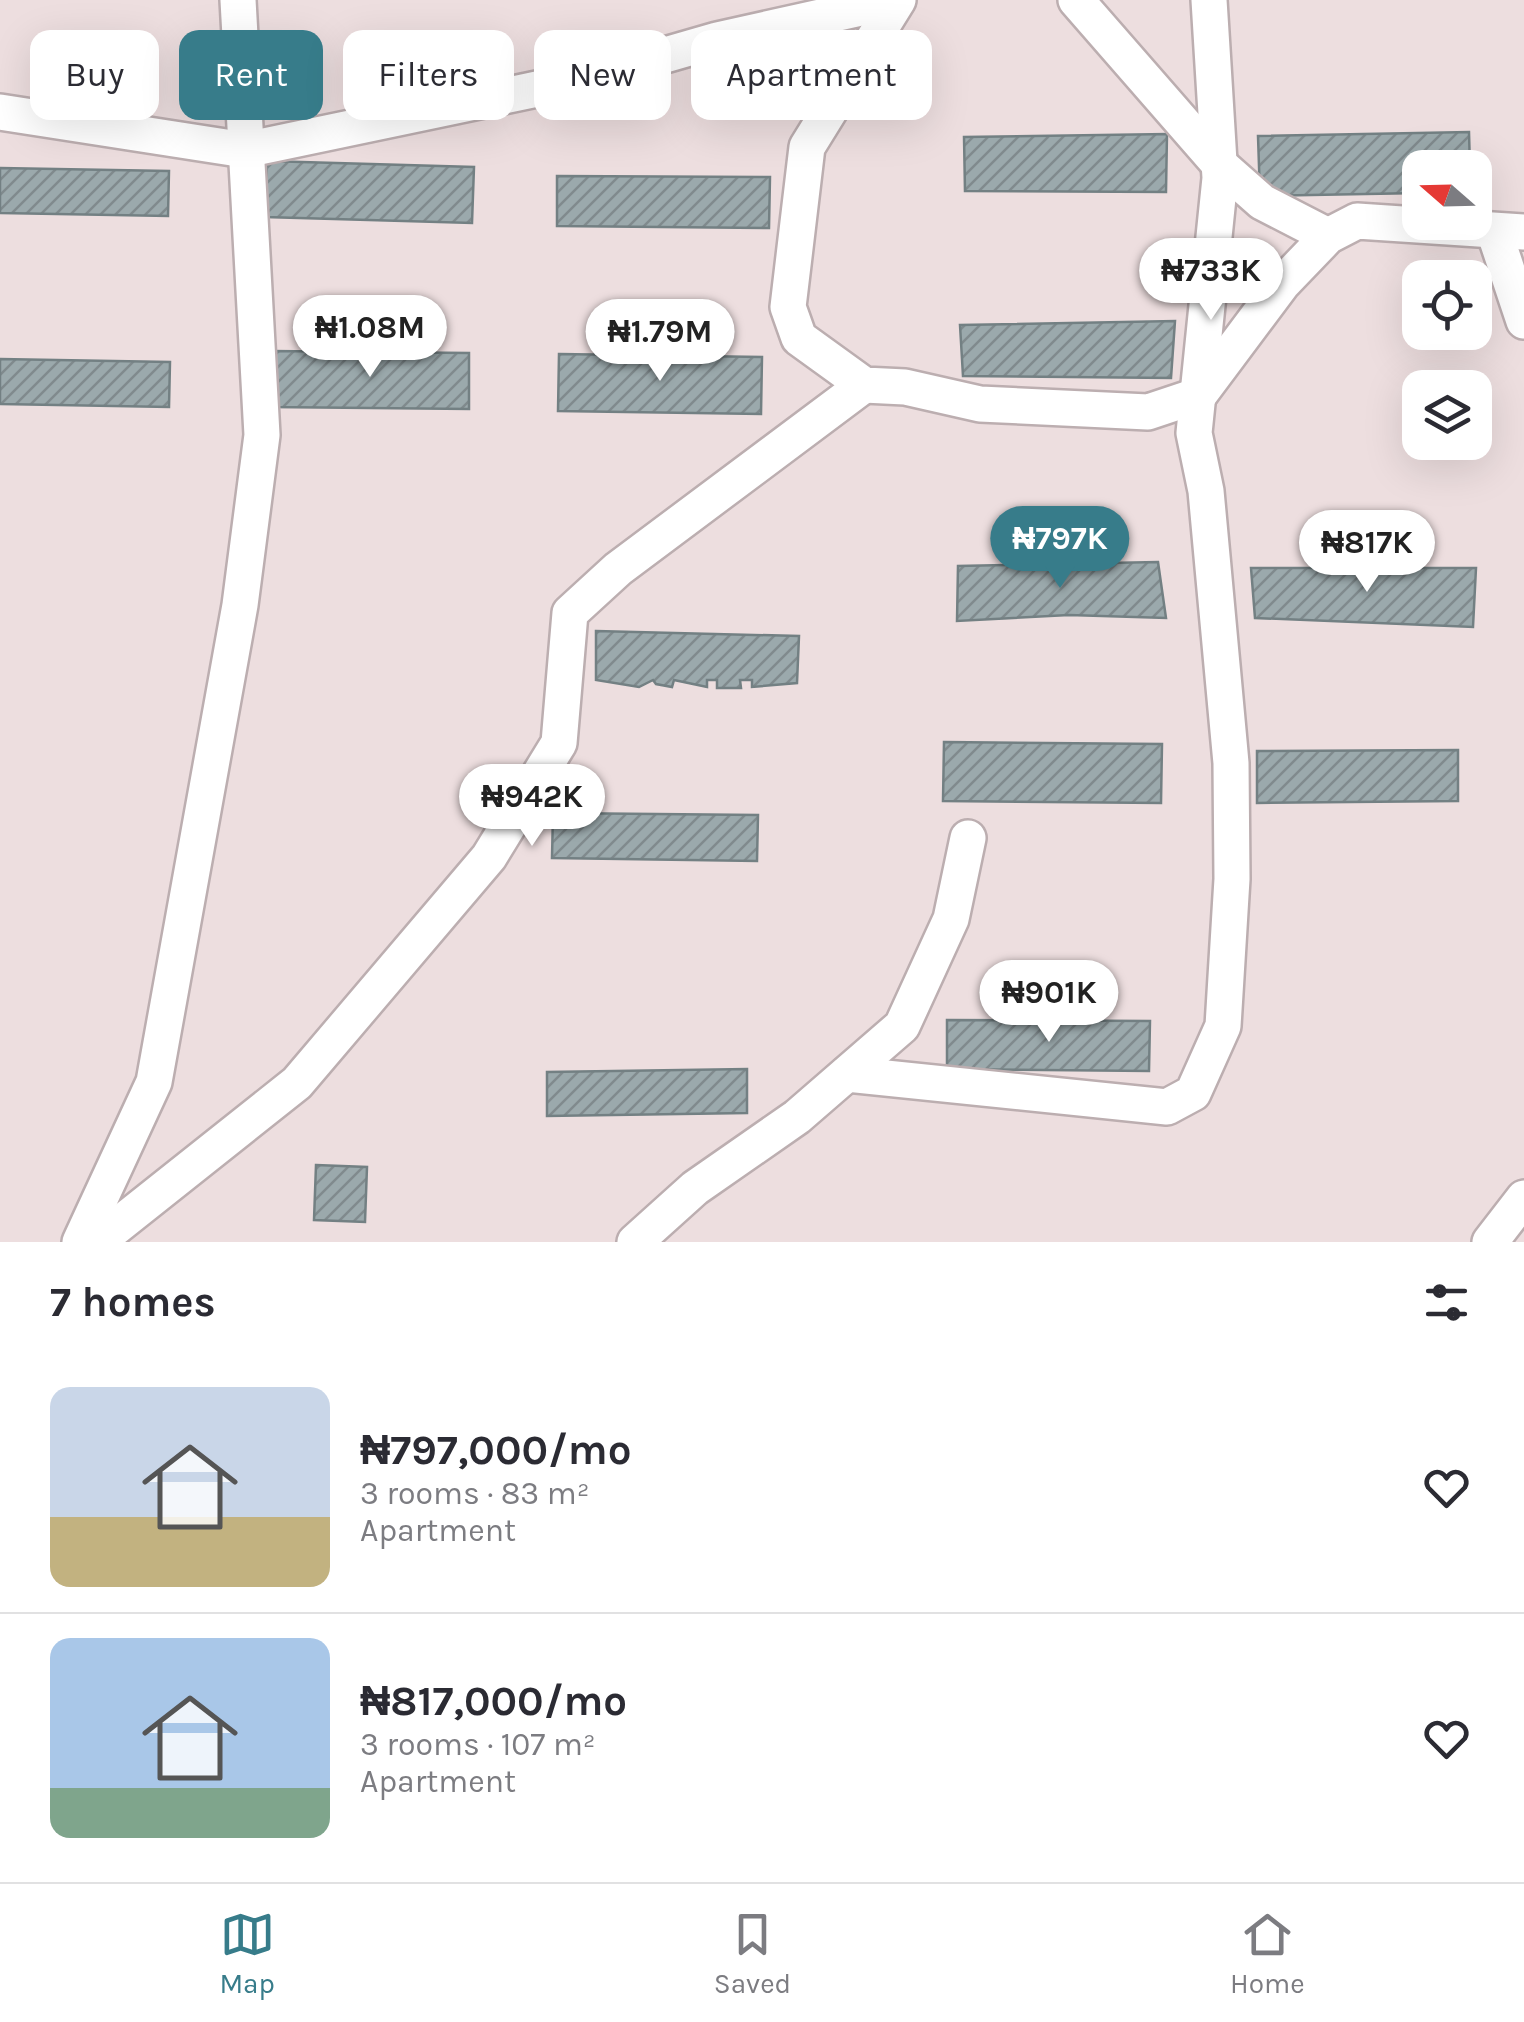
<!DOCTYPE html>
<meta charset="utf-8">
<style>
:root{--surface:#fff;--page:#f7f7f7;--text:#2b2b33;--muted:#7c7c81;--line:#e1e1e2;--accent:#377c8a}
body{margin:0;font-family:Karla,sans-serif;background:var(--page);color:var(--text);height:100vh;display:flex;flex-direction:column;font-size:38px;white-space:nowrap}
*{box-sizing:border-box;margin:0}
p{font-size:32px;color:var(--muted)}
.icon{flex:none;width:55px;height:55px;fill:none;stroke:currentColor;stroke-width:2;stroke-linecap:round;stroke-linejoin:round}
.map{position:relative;height:1242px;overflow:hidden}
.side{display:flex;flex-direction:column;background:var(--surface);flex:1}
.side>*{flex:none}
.hud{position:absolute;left:30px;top:30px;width:1000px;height:90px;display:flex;gap:20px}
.needle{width:65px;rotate:290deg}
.fabs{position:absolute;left:1402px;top:150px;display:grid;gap:20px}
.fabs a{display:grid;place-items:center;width:90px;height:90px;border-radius:20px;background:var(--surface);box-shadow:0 10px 40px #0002;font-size:50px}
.price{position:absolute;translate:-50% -85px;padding:0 22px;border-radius:35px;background:#fff;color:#222;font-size:32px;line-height:65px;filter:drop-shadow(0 2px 5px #0008)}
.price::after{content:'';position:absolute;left:50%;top:60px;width:30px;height:22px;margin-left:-15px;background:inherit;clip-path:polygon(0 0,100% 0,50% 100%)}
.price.selected{background:var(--accent);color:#fff}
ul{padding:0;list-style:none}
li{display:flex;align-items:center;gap:30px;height:250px;padding:0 50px}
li+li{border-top:2px solid var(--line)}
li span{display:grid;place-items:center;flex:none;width:280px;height:200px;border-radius:20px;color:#555}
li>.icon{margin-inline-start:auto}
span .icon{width:120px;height:120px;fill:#fffc;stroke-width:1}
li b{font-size:42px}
h2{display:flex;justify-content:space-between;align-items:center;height:120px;padding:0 50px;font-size:42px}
.tag{padding:0 35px;border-radius:20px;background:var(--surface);box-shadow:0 10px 40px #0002;font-size:35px;line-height:90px}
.tag.selected{background:var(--accent);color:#fff}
.tabs{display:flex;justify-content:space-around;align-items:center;height:140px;border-top:2px solid var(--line);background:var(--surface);font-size:28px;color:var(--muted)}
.tabs a{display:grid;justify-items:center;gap:5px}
.tabs .selected{color:var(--accent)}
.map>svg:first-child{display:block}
.building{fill:url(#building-hatch);stroke:#738083;stroke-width:2.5}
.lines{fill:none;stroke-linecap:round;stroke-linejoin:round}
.minor-casing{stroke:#bcaeb0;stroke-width:40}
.minor{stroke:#fff;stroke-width:35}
</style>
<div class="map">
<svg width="1524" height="1242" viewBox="0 0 1524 1242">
<defs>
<pattern id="building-hatch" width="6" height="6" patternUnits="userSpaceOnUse" patternTransform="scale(2.5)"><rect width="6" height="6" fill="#9ba9ac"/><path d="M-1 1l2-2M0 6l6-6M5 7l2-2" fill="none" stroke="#808a8d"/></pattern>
</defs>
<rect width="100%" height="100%" fill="#eddedf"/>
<g class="building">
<polygon points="1469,132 1470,168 1420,168 1420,193 1260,196 1258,136"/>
<polygon points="1167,134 1166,192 965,191 964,137"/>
<polygon points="267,161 474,167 472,223 265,217"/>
<polygon points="0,168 169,171 168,216 0,213"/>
<polygon points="557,176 770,177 769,228 557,226"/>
<polygon points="1175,321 1171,378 963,376 960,325"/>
<polygon points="271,351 469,353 469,409 270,407"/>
<polygon points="559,354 762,357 761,414 558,411"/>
<polygon points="0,359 170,362 169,407 0,404"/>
<polygon points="1158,562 1166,618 1069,615 957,621 958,566"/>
<polygon points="1251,568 1476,568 1473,627 1255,618"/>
<polygon points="596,631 799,636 797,683 752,687 752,680 740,680 741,688 717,688 717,680 707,680 707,687 674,680 672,687 656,684 653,680 639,687 596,680"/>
<polygon points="944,742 1162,744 1161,803 943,801"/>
<polygon points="1458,750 1458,801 1257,803 1257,751"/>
<polygon points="553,813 758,815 757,861 552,858"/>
<polygon points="947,1020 1150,1021 1149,1071 947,1069"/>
<polygon points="747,1069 747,1113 547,1116 547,1072"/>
<polygon points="316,1165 367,1167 365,1222 314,1220"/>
</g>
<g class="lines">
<g class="minor-casing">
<g id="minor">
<polyline points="898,0 807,147 788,307 799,338 864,385 905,387 980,404 1148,412 1199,395 1282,284 1328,236 1357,221 1524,232"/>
<polyline points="1076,0 1219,164 1262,202 1328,236"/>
<polyline points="0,112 245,150 575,81 717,40 897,0"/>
<polyline points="1494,231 1524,321"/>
<polyline points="847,1074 1167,1107 1193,1093 1223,1026 1232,879 1231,763 1206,491 1194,433 1220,178 1209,0"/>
<polyline points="80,1242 154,1082 240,605 262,435 238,0"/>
<polyline points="97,1242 297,1083 489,857 559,743 570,613 618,569 864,385"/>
<polyline points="635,1242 695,1188 797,1117 902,1026 951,919 968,838"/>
<polyline points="1490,1242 1524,1198"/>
</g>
</g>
<use href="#minor" class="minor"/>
</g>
</svg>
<div class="fabs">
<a><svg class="needle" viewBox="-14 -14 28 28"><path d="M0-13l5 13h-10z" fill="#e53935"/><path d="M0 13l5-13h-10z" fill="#7c7c81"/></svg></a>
<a><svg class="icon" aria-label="locate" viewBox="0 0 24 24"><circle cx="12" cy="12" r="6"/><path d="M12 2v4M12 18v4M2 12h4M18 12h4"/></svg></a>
<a><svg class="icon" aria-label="layers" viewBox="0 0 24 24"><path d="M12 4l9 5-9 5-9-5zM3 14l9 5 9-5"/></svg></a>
</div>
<b class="price" style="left:1211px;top:323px">₦733K</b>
<b class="price" style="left:370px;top:380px">₦1.08M</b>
<b class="price" style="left:660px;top:384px">₦1.79M</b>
<b class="price selected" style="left:1060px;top:591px">₦797K</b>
<b class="price" style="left:1367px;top:595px">₦817K</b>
<b class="price" style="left:532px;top:849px">₦942K</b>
<b class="price" style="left:1049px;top:1045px">₦901K</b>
<div class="hud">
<a class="tag">Buy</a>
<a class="tag selected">Rent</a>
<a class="tag">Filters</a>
<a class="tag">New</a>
<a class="tag">Apartment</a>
</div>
</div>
<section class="side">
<h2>7 homes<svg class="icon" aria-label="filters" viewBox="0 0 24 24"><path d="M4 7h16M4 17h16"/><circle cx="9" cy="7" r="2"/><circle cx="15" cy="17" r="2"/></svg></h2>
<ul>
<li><span style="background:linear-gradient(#c9d6e8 65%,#c2b280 0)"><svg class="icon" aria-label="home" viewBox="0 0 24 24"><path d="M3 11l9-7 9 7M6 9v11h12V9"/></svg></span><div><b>₦797,000/mo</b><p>3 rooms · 83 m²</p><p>Apartment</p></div><svg class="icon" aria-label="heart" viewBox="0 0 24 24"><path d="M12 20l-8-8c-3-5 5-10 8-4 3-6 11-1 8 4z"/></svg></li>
<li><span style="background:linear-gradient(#a9c7e8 75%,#7fa58c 0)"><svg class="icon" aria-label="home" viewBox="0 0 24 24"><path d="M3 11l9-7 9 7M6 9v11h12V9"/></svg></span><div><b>₦817,000/mo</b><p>3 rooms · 107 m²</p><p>Apartment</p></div><svg class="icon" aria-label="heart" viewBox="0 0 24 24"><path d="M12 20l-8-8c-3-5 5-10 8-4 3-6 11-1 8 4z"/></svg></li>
</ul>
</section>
<nav class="tabs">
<a class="selected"><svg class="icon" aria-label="map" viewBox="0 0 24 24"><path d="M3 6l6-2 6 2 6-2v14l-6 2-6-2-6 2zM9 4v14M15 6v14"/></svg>Map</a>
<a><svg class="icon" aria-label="saved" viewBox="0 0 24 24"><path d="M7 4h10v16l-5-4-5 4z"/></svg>Saved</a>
<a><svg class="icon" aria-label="home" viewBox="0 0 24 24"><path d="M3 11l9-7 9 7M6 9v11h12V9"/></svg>Home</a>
</nav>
